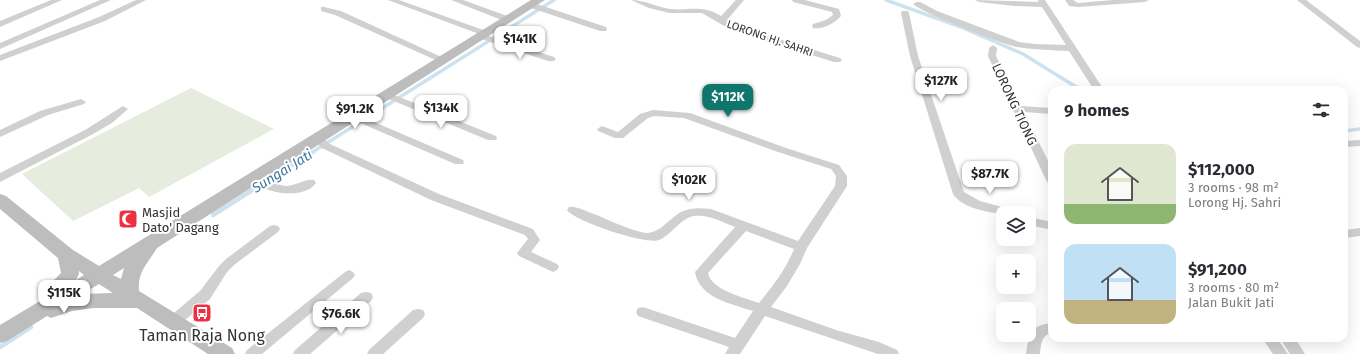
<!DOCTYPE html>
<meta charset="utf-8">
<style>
:root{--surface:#fff;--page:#f7f7f7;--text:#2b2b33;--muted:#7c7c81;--accent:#0f766e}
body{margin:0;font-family:"Fira Sans",sans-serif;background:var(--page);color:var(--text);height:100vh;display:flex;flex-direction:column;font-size:15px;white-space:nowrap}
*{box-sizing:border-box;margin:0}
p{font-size:13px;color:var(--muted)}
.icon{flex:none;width:22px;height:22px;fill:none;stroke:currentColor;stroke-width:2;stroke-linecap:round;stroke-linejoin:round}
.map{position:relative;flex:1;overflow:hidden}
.panel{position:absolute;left:1048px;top:86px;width:300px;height:256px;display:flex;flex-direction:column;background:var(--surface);border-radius:12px;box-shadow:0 4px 16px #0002}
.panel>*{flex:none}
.buttons{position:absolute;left:996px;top:206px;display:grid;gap:8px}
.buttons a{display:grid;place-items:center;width:40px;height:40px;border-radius:8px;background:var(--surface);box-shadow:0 4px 16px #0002;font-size:20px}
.price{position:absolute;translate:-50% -34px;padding:0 9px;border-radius:8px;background:#fff;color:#222;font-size:13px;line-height:26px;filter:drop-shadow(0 1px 2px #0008)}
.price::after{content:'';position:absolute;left:50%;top:24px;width:12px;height:9px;margin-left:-6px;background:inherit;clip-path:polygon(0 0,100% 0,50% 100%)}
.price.on{background:var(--accent);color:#fff}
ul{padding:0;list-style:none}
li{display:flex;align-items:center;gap:12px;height:100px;padding:0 16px}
li span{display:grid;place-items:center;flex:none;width:112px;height:80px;border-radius:12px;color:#555}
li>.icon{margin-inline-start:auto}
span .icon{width:48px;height:48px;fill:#fffc;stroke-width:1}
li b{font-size:17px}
h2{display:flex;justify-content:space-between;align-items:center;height:48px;padding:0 16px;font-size:17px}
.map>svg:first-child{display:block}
.green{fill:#e6ecde}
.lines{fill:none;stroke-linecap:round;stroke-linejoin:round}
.stream-far1{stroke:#cde2ef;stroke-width:3.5}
.stream{stroke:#cde2ef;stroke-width:4.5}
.street{fill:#d0d0d0;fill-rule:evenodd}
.secondary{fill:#bdbdbd;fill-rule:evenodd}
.labels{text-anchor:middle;stroke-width:4;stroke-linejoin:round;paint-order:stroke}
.far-street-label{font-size:11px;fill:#333;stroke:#fff}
.street-label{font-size:13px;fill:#333;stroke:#fff}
.poi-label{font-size:13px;fill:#333;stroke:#fff;text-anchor:start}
.water-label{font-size:14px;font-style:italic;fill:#3b769b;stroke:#fff}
.near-poi-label{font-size:16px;fill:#333;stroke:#fff}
</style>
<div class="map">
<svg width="1360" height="354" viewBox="0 0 1360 354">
<rect width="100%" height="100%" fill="#fff"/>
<polygon class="green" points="191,88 274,129 149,197 139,188 73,221 22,174"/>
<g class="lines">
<g class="stream-far1">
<polyline points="886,0 961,27 1023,54 1081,90"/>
<polyline points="1344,131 1360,129"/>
<polyline points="311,153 554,0"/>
</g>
<g class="stream">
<polyline points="213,215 313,152"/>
<polyline points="0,347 31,327"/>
</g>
<g class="street">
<polygon points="51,0 62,0 0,27 0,21"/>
<polygon points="100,0 111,0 0,49 0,43"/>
<polygon points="136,0 146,0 105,21 0,61 0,55 99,17"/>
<polygon points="388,0 399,0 489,32 490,34 489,36 554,57 556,59 554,61 548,61 478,38 477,36 479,34"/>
<polygon points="451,0 463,0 510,17 511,19 510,21 504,21"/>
<path d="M631,0C645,0 656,7 670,9C690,11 702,4 721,16L736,0H744L727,20L737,26L840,58L842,60L840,62H834L731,30L702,13H670L649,8Z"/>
<path d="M792,0H805L839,9L841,16C835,23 823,30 813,28L812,26L813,24L826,20L833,15L832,12L793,2Z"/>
<path d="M975,0L1039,2L1037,0H1045L1104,90H1094L1069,51C1052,50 1035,50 1017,47C1002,44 922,13 913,4L917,2H920L937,11L1019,42L1035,44L1066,45L1042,7L1014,6L979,2Z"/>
<polygon points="1065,0 1073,0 1078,3 1113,0 1149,0 1145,2 1078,7 1069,6"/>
<polygon points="1297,0 1306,0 1360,41 1360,48 1357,47"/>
<polygon points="528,3 534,3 606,27 607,29 606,31 600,31 528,7"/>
<polygon points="321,7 324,7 341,11 448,60 446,62 440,62 335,15 321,11"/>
<path d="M902,11H908L909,13L918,56L964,192L980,201L1013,210L1015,213H1003V215C987,211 963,209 953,194L910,56L901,13Z"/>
<polygon points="993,45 997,48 996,56 1021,106 1052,108 1052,114 1024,112 1052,169 1052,184 1048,183 1046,180 988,56 989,48"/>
<polygon points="387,92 496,136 497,138 496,140 488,140 384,97 382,95"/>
<polygon points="81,99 86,102 84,104 48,115 0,137 0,130 40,111"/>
<polygon points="123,106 128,109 112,123 93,134 0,182 0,173 85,130"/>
<path d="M653,110L690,113L786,148L839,165L847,176V186L807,248L800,264L787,286L771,307L836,330L879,342L897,350L899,354H878L765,316L740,354H725L729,347L638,316L636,312L638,308L643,307L735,338L753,311C732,304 699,298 695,272L735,227C722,222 709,214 694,216C680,218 672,235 659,240C645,245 574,221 567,210L569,207C579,204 628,232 647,233C660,233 670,218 681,212C691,207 701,208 711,209L798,241L835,186L836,176L831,169L778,152L684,118L654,116L648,118L623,138H615L598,131L597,129L602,126L618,132L640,114ZM746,231L794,249C786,269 773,286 759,303C745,298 711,290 708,273Z"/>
<polygon points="353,113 463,160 464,162 463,164 455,164 349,118 348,116"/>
<polygon points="316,135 320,136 330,144 439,194 533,229 540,240 531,252 557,264 559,267 557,270 553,272 519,256 517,253 528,239 525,235 431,200 322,148 311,138"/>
<polygon points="1360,140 1360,146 1344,147 1344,141"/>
<path d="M254,173C266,177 274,185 286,186C296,186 305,178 314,180L316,183C304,201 259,193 248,177L250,174Z"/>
<polygon points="1029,217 1052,222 1052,230 1029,225"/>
<polygon points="274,225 278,226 280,229 278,232 234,265 227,272 210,299 178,326 173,327 168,326 166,322 168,318 200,291 219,266 226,259 270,226"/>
<polygon points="1360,228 1360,236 1344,238 1344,230"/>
<polygon points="349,270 353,272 355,275 353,278 262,354 245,354 247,350 345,272"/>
<polygon points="366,292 371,293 373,297 371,301 310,354 293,354 295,350 361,293"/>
<polygon points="418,309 423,310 425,314 423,318 383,354 367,354 369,350 413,310"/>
<path d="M1052,323V333C1041,335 1041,345 1040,354H1026C1029,335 1030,325 1052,323Z"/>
<polygon points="1262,338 1277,338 1288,354 1273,354"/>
<polygon points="1280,338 1295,338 1305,354 1290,354"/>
</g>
<path class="secondary" d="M531,0H545L157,248C148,263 137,272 139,291L232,348L235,354H208L137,308H94L72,311L51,318L47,316L7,341L0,343V325L40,301L39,298L41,293L61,273L58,258L0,209V194L6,196L73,250L99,266ZM124,268L121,279L113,275ZM79,271L84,275L76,280L79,274ZM99,284L113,293L82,294Z"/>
</g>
<defs>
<g id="mosque-square" transform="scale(1)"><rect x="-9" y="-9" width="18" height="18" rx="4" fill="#ee3040" stroke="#fff"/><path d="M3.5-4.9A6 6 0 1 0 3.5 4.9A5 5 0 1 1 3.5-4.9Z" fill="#fff"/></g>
<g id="bus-square" transform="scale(1)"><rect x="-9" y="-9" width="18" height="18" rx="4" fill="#ee3040" stroke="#fff"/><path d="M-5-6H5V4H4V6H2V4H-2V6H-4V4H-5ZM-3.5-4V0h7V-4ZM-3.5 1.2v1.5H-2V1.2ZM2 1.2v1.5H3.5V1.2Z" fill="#fff"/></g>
</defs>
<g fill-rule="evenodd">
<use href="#mosque-square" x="128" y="219"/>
<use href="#bus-square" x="202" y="313"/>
</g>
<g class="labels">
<g class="far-street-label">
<text transform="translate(770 38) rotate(19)" y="4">LORONG HJ. SAHRI</text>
</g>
<g class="street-label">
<text transform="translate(1015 104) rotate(65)" y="5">LORONG TIONG</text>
</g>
<g class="poi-label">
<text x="142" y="217">Masjid<tspan x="142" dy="15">Dato' Dagang</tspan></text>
</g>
<g class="water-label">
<text transform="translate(282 171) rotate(-32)" y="5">Sungai Jati</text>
</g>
<g class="near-poi-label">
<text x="202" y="341">Taman Raja Nong</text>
</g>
</g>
</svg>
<div class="buttons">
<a><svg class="icon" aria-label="layers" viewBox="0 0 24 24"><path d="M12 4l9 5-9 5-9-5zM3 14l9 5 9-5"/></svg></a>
<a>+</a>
<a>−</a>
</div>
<b class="price" style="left:520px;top:60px">$141K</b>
<b class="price" style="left:941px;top:102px">$127K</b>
<b class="price on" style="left:728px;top:118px">$112K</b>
<b class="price" style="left:441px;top:129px">$134K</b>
<b class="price" style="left:355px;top:130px">$91.2K</b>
<b class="price" style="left:990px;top:195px">$87.7K</b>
<b class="price" style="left:689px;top:201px">$102K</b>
<b class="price" style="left:64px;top:314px">$115K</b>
<b class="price" style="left:341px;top:335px">$76.6K</b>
<section class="panel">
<h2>9 homes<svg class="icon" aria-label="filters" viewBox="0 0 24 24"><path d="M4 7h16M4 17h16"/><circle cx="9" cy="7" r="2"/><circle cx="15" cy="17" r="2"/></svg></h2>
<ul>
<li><span style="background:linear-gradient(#dfe7d0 75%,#8fb573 0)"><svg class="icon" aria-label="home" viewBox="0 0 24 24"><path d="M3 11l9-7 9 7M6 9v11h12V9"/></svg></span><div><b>$112,000</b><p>3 rooms · 98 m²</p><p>Lorong Hj. Sahri</p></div></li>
<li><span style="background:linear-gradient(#bfe0f5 70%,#c2b280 0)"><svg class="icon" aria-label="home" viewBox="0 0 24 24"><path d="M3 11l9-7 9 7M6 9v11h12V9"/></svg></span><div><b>$91,200</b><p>3 rooms · 80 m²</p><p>Jalan Bukit Jati</p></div></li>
</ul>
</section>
</div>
